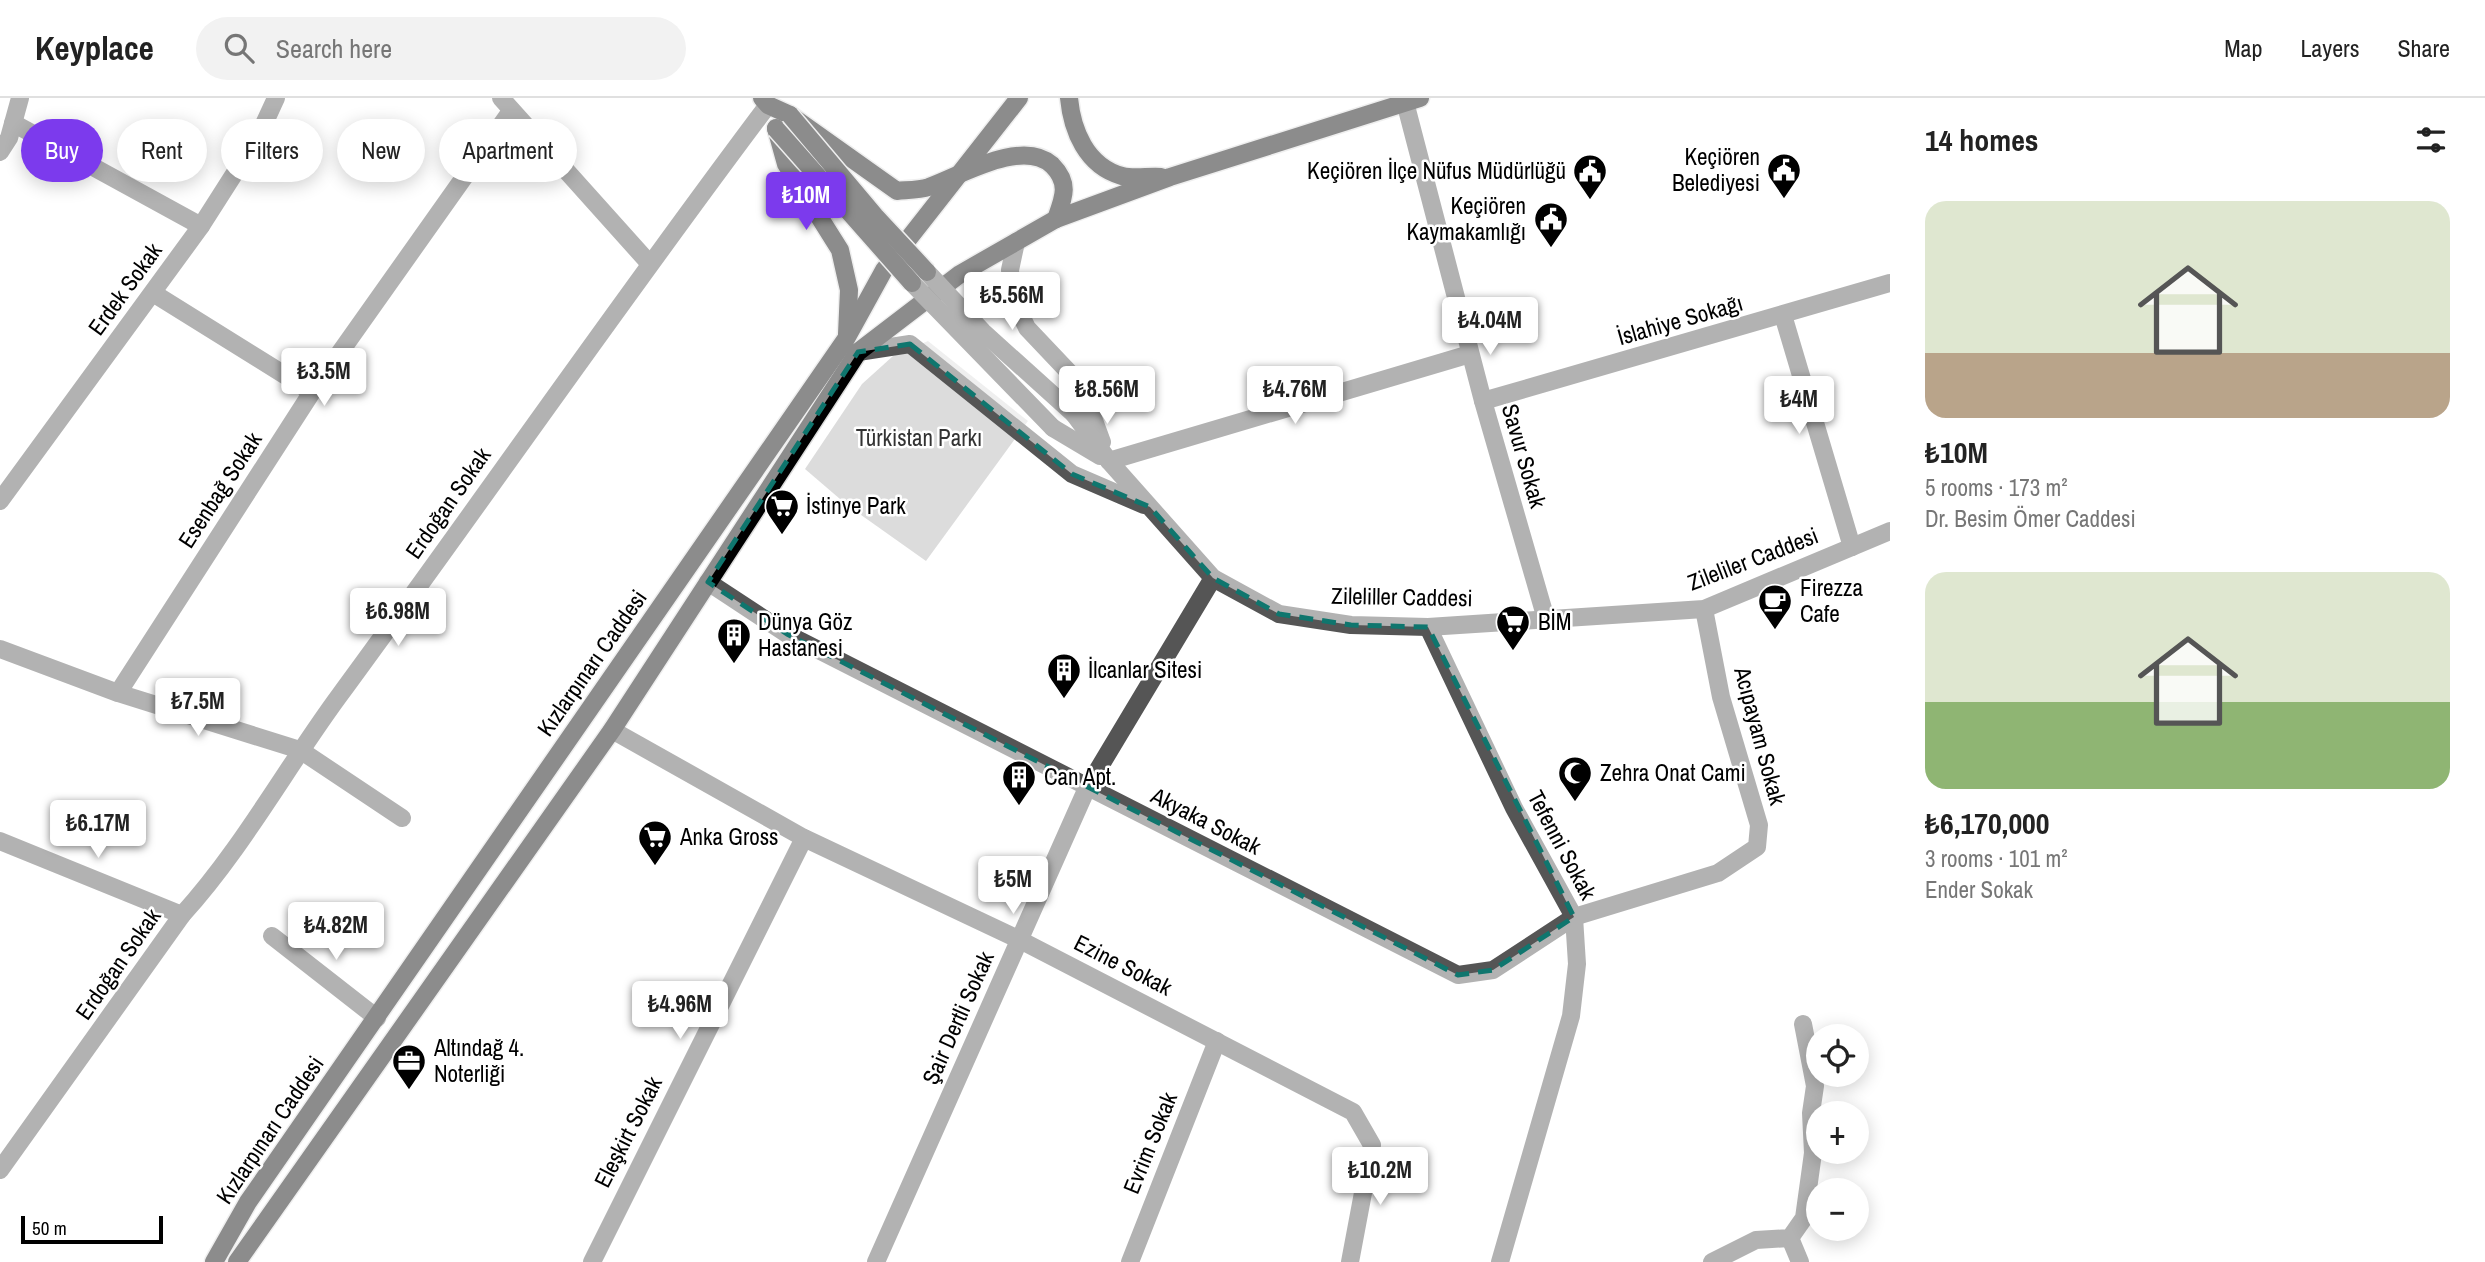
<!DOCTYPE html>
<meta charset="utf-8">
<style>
:root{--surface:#fff;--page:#f2f2f2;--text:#222;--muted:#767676;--line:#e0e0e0;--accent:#7c3aed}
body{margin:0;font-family:"Archivo Narrow",sans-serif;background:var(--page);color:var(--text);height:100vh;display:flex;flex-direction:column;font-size:26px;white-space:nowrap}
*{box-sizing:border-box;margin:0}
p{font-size:23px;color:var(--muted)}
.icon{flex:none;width:38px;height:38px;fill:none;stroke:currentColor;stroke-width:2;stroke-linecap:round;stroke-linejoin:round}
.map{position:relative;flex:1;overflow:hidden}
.details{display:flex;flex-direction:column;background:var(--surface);width:595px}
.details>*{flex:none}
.hud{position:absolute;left:21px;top:21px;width:665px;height:63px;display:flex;gap:14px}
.tools{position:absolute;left:1806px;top:926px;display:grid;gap:14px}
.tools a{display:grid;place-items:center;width:63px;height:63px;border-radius:50%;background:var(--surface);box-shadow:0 4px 18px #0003;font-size:35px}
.scale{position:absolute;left:21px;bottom:18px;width:142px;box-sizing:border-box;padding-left:7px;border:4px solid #000;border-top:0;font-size:19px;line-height:24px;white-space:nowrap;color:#000;-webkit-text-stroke:5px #fff;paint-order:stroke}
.price{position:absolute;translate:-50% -60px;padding:0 16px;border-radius:7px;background:#fff;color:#222;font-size:23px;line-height:46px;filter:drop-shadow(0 2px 4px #0008)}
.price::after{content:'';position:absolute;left:50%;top:42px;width:21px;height:16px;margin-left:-10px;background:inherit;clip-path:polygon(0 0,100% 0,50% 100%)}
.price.selected{background:var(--accent);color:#fff}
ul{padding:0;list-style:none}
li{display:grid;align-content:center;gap:14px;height:371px;padding:0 35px}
li span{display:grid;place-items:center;height:217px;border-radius:21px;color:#555}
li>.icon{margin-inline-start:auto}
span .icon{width:126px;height:126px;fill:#fffc;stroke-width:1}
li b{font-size:30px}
h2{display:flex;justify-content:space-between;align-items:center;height:84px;padding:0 35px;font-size:30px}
.pill{padding:0 24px;border-radius:32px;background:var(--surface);box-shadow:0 4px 18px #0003;font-size:24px;line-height:63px}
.pill.selected{background:var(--accent);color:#fff}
header{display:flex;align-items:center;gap:42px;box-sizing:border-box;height:98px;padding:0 35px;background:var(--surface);border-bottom:2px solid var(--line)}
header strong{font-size:33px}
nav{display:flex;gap:38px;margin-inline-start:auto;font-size:24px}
.search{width:490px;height:63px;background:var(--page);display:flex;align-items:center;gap:18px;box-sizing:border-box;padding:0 24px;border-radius:38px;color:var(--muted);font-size:26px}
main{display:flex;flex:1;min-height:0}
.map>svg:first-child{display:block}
.green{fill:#dcdcdc}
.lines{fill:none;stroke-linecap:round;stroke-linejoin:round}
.major-casing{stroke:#dbdbdb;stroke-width:21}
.minor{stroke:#555;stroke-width:18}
.major{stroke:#000;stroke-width:18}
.major-bridge-casing{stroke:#dbdbdb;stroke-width:21;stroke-linecap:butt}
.minor-bridge{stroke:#555;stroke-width:18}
.major-bridge{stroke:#000;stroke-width:18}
.marked{fill:none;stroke:#0f766e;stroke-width:5;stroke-dasharray:14 9;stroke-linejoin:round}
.labels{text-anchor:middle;stroke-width:5;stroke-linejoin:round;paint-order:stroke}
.poi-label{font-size:23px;fill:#000;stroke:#fff;text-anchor:start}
.street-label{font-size:23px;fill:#000;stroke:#fff}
.park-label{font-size:23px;fill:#333;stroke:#fff}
</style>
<header>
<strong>Keyplace</strong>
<div class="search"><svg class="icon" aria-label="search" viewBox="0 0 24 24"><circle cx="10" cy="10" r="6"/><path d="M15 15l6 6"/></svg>Search here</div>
<nav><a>Map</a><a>Layers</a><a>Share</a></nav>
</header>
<main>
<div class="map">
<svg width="1890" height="1164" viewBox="0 0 1890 1164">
<rect width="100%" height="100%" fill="#fff"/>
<polygon class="green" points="928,243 1028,323 926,463 847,407 805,371 862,286 893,258"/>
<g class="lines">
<g class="major-casing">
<g id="major">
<path d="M762,0L768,7L790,17L897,93C907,92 919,92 929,89C960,78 1022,40 1052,67C1070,85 1064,99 1056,121"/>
<path d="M1069,0C1072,32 1086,68 1122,78C1133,81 1149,78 1161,79"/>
<polyline points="776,30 786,66 840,152 849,192 847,236"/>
<polyline points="214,1164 248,1104 846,241 884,172 1019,0"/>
<polyline points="237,1164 612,632 858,254 960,176 1056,121 1170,79 1420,0"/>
</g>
</g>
<g class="minor">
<polyline points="501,0 649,165"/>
<polyline points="1405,4 1483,303 1546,521"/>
<polyline points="13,25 201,128"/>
<polyline points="0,54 9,40 20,0"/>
<polyline points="1016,144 1010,172 1012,198 1027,230 1081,287 1102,344"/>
<polyline points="153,195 312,294"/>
<polyline points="1783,217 1852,449"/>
<polyline points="858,254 910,246 1072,376 1144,407"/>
<polyline points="1483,303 1890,185"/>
<polyline points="1074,316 1109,363 1213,480 1279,516 1351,527 1428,529 1704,511 1890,433"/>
<polyline points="1053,330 1100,358"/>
<polyline points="1109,363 1470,256"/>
<polyline points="0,403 201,128 259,37 276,0"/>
<polyline points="708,484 787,536 1458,877 1493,872 1574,819 1718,775 1757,749 1759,727 1721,599 1704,511"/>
<polyline points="1428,529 1514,710 1574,819 1577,866 1571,918 1500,1164"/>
<polyline points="0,551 118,595 300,652 402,720"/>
<polyline points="118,595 312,294 511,13"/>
<polyline points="612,632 804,740 1020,842 1353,1014 1372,1047 1350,1164"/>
<polyline points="0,743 182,817"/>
<polyline points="272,838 377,920"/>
<path d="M0,1072L182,817C242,751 286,670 339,598C483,402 621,202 768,7"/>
<polyline points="1790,1140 1800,1164"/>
<polyline points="592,1164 804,740"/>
<polyline points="876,1164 1087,690 1213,480"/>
<polyline points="1130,1164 1217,943"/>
<polyline points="1712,1164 1756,1142 1790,1140 1804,1120 1813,1055 1811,1015 1815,988 1803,926"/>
</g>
<use href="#major" class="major"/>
<g class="major-bridge-casing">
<g id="major-bridge">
<polyline points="790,17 875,118 927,174"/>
<polyline points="776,31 912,185"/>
</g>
</g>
<g class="minor-bridge">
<polyline points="927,174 983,234 1074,316"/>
<polyline points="912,185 1053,330"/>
</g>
<use href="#major-bridge" class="major-bridge"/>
</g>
<path d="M0 0H1890V1164H0ZM910,246L1072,376L1150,409L1213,480L1279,516L1351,527L1428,529L1574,819L1493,872L1458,877L787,536L708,484L858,254Z" fill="#fff" fill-opacity=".55" fill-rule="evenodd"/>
<path class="marked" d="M910,246L1072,376L1150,409L1213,480L1279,516L1351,527L1428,529L1574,819L1493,872L1458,877L787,536L708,484L858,254Z"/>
<defs>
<g id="civic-pin" transform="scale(1.75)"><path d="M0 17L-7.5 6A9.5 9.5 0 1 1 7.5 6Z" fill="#000" stroke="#fff"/><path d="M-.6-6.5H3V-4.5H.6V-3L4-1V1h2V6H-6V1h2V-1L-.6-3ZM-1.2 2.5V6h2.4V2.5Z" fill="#fff"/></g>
<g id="supermarket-pin" transform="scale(1.75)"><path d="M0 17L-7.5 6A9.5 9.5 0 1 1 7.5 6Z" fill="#000" stroke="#fff"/><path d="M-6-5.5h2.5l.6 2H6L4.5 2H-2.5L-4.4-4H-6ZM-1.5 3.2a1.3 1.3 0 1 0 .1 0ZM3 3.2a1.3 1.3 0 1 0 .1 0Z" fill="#fff"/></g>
<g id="cafe-pin" transform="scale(1.75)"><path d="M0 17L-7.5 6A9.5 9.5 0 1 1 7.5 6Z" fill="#000" stroke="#fff"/><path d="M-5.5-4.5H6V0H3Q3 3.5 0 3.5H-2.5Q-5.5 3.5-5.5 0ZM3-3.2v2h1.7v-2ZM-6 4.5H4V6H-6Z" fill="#fff"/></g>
<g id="building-pin" transform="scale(1.75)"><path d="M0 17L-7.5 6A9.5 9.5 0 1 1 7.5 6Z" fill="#000" stroke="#fff"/><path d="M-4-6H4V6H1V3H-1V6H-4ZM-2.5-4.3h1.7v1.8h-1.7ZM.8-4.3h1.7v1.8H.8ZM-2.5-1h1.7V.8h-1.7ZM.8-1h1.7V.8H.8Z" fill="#fff"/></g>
<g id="mosque-pin" transform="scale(1.75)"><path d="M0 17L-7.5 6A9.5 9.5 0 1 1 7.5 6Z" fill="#000" stroke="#fff"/><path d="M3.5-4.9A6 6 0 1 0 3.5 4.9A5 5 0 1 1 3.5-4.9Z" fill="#fff"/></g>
<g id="office-pin" transform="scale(1.75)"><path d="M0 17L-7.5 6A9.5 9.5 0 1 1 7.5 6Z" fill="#000" stroke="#fff"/><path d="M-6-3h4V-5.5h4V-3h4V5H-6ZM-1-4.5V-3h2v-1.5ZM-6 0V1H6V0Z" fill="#fff"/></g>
</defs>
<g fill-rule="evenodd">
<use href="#civic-pin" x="1784" y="72"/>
<use href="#civic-pin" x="1590" y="73"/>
<use href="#civic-pin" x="1551" y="121"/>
<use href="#supermarket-pin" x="782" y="408"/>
<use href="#cafe-pin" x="1775" y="503"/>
<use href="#supermarket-pin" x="1513" y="524"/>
<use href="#building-pin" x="734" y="537"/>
<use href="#building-pin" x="1064" y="572"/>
<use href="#mosque-pin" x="1575" y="675"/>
<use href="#building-pin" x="1019" y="679"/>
<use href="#supermarket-pin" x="655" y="739"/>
<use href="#office-pin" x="409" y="963"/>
</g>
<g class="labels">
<g class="poi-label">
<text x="1760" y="67" text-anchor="end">Keçiören<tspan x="1760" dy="26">Belediyesi</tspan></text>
<text x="1566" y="81" text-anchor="end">Keçiören İlçe Nüfus Müdürlüğü</text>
<text x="1526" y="116" text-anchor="end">Keçiören<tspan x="1526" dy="26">Kaymakamlığı</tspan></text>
<text x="806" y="416">İstinye Park</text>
<text x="1800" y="498">Firezza<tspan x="1800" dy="26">Cafe</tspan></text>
<text x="758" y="532">Dünya Göz<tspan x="758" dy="26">Hastanesi</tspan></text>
<text x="1538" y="532">BİM</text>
<text x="1088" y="580">İlcanlar Sitesi</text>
<text x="1600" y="683">Zehra Onat Cami</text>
<text x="1044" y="687">Can Apt.</text>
<text x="680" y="747">Anka Gross</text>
<text x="434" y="958">Altındağ 4.<tspan x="434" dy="26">Noterliği</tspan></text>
</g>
<g class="street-label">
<text transform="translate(125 191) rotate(-54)" y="8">Erdek Sokak</text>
<text transform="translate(1680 222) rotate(-16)" y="8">İslahiye Sokağı</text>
<text transform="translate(1524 358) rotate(74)" y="8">Savur Sokak</text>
<text transform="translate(220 392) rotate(-57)" y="8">Esenbağ Sokak</text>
<text transform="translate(448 405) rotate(-55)" y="8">Erdoğan Sokak</text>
<text transform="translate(1753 461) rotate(-21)" y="8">Zileliler Caddesi</text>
<text transform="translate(1402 499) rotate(1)" y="8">Zileliller Caddesi</text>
<text transform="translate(592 565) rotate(-55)" y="8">Kızlarpınarı Caddesi</text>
<text transform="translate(1760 638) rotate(75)" y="8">Acıpayam Sokak</text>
<text transform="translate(1206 723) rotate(27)" y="8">Akyaka Sokak</text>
<text transform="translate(1562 747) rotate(62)" y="8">Tefenni Sokak</text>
<text transform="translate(118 866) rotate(-55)" y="8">Erdoğan Sokak</text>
<text transform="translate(1123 867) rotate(27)" y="8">Ezine Sokak</text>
<text transform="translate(958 920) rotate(-66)" y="8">Şair Dertli Sokak</text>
<text transform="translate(270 1032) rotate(-56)" y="8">Kızlarpınarı Caddesi</text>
<text transform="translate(628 1034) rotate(-63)" y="8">Eleşkirt Sokak</text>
<text transform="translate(1150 1045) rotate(-68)" y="8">Evrim Sokak</text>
</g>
<g class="park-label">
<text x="919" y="348">Türkistan Parkı</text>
</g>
</g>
</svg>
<div class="tools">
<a><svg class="icon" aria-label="locate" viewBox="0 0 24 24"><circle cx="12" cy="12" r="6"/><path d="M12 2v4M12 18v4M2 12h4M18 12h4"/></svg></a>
<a>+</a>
<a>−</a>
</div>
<div class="scale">50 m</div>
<b class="price selected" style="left:806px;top:134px">₺10M</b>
<b class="price" style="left:1012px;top:234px">₺5.56M</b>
<b class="price" style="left:1490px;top:259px">₺4.04M</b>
<b class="price" style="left:324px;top:310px">₺3.5M</b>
<b class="price" style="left:1107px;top:328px">₺8.56M</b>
<b class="price" style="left:1295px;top:328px">₺4.76M</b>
<b class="price" style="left:1799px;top:338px">₺4M</b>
<b class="price" style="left:398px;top:550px">₺6.98M</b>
<b class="price" style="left:198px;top:640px">₺7.5M</b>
<b class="price" style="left:98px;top:762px">₺6.17M</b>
<b class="price" style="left:1013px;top:818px">₺5M</b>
<b class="price" style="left:336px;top:864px">₺4.82M</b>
<b class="price" style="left:680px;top:943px">₺4.96M</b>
<b class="price" style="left:1380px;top:1109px">₺10.2M</b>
<div class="hud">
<a class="pill selected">Buy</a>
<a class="pill">Rent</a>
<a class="pill">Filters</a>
<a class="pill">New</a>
<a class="pill">Apartment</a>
</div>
</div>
<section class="details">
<h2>14 homes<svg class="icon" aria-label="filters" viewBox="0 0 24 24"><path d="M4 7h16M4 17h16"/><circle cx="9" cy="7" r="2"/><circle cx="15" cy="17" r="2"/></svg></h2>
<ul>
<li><span style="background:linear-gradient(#dfe7d0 70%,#b9a48a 0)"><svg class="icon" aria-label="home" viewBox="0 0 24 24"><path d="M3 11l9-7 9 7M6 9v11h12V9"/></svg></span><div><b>₺10M</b><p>5 rooms · 173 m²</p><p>Dr. Besim Ömer Caddesi</p></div></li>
<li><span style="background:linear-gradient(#dfe7d0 60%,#8fb573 0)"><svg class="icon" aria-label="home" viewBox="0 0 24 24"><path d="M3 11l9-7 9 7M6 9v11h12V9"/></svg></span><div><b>₺6,170,000</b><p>3 rooms · 101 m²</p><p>Ender Sokak</p></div></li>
</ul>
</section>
</main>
